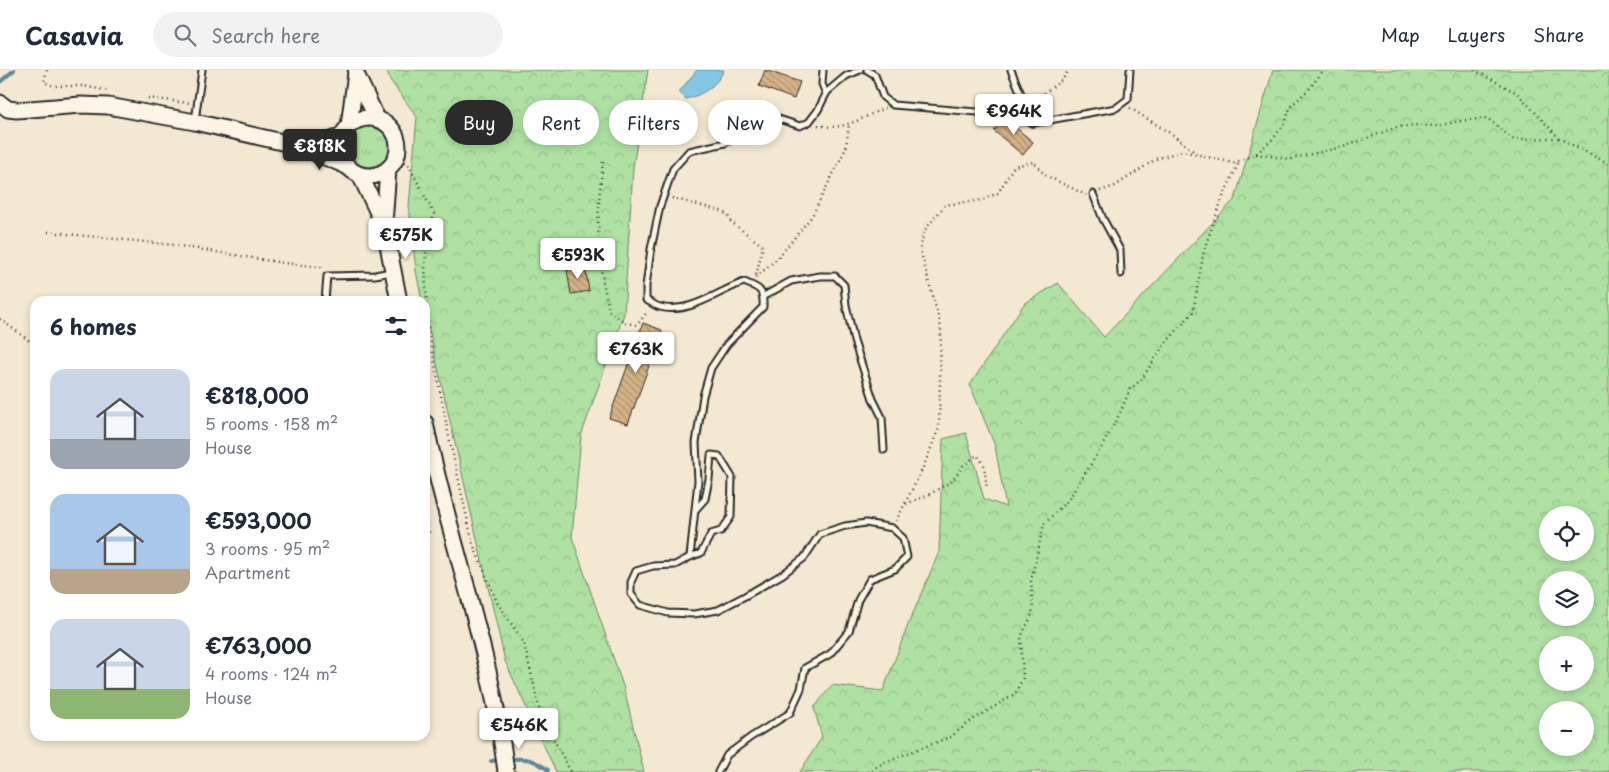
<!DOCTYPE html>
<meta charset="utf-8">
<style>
:root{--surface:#fff;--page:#f2f2f3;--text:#1f2937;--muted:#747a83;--line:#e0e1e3;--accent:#2b2b2b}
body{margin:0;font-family:"Playpen Sans",sans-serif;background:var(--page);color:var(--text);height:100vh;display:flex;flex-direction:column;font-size:19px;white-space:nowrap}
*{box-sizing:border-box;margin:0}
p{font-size:16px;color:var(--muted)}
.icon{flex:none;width:28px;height:28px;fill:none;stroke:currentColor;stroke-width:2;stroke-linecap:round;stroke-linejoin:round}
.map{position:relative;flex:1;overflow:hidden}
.panel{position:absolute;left:30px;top:226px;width:400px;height:445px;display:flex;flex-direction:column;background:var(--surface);border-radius:15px;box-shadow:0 2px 8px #0003}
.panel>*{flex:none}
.hud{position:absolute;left:445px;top:30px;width:475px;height:45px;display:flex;gap:10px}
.controls{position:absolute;left:1539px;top:436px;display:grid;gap:10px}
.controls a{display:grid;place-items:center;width:55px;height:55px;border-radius:50%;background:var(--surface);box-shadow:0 2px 8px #0003;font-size:25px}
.price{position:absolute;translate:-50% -42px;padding:0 11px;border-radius:5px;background:#fff;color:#222;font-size:16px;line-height:32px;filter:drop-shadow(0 1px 2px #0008)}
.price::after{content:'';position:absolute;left:50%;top:30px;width:15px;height:11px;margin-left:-8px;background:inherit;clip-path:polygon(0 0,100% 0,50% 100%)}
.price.selected{background:var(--accent);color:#fff}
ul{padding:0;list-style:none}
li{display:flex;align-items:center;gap:15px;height:125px;padding:0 20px}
li span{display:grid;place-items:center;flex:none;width:140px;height:100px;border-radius:15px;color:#555}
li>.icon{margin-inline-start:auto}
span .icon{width:60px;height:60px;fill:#fffc;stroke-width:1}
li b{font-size:21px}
h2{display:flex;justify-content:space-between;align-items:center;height:60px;padding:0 20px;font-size:21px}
.pill{padding:0 18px;border-radius:22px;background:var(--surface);box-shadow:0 2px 8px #0003;font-size:18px;line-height:45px}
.pill.selected{background:var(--accent);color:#fff}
header{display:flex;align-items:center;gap:30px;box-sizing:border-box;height:70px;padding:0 25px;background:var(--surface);border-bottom:1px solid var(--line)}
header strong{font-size:24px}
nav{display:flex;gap:28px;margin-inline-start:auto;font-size:18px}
.search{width:350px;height:45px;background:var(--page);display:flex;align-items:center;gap:12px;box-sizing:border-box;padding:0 18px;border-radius:28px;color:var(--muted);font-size:19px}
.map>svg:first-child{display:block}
.grass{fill:url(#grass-tufts);stroke:#6c8666}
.forest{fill:url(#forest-crowns);stroke:#6c8666;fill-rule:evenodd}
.water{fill:#83c7e5;stroke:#60899b}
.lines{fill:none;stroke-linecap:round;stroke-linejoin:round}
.stream{stroke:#60899b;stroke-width:4}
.building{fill:url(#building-back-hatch);stroke:#2b2b2b}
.lane-casing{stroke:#2b2b2b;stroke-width:9}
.secondary-casing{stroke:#2b2b2b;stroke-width:19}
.path{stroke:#2b2b2b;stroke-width:2.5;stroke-dasharray:1 4;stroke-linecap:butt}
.lane{stroke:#fcf5e5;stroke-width:5}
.secondary{stroke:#fcf5e5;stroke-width:15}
</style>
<header>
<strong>Casavia</strong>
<div class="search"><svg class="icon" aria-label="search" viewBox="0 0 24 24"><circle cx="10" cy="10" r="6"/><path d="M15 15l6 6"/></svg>Search here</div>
<nav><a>Map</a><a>Layers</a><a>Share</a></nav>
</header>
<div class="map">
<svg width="1609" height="702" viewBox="0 0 1609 702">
<defs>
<pattern id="grass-tufts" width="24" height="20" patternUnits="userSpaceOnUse" patternTransform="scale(1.25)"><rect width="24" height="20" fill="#aee1a2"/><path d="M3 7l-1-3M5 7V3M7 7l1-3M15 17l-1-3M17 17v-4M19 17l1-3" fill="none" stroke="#96c18c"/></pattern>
<pattern id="forest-crowns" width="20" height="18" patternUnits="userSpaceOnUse" patternTransform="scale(1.25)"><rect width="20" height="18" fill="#aee1a2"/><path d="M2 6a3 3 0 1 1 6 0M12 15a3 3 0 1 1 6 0" fill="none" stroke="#96c18c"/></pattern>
<pattern id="building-back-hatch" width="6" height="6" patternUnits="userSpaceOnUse" patternTransform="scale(1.25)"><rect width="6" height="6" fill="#d5b287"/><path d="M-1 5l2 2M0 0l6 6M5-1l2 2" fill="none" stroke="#ad916f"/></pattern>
</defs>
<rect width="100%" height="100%" fill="#f4e8d2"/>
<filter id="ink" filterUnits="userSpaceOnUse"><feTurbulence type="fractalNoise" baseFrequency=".02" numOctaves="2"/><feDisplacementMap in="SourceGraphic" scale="10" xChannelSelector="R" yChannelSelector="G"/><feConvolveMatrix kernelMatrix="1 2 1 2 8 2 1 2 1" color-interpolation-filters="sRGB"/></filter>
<g filter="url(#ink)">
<circle class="grass" cx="369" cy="77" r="21"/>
<g class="forest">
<polygon points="387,0 648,0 633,98 624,244 581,366 572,467 624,619 644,702 556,702 505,591 425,242 425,231 422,231 416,201 409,136 417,47 390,10"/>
<path d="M1273,0H1609V702H800L822,667L814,638L832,615L883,621L908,555L939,482L943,369L966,363L984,429L1006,437L995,376L970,315L1024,234L1058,213L1104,267L1235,129ZM1548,445H1585V482H1548ZM1548,510H1585V548H1548ZM1548,575H1585V612H1548ZM1548,640H1585V678H1548Z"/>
</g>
<path class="water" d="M697,0H724C717,16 702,25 686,29L679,22Z"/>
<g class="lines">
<g class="stream">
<polyline points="0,12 14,0"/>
<path d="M508,689C527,688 532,688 548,700L547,702"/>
<polyline points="491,691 501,690"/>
</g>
</g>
<g class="building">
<polygon points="765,0 800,12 794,29 759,16"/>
<polygon points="1004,48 1033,72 1023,85 994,61"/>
<polygon points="585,197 589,221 571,224 567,200"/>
<polygon points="643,253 662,260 628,354 609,348"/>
</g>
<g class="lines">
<g class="lane-casing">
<g id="lane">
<polyline points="823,0 822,14 826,24"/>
<polyline points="867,0 875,5 883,27 893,35 1013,45 1033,53 1116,38 1128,29 1130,0"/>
<polyline points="1011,0 1033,53"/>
<polyline points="195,51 202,0"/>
<polyline points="1093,124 1103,149 1120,180 1121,204"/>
<polyline points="764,226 791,211 820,206 835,206 844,215 846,235 854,271 873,329 882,347 884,380"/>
<polyline points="325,231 327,206 375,205 391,202"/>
<polyline points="690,487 701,483 711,464 721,461 731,447 732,407 719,386 711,385 709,409 705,429 696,439"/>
<path d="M718,702L727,685L751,667L790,643L801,619L805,598L830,584L849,561L858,530L870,509L895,499L907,487L903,468L892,458L866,453L845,456L820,464L804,488L783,504L745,526L718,540L694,544L668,543L640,535L631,524V512L636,501L653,496L675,495L690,487L698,411L696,373L703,326L711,298L727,274L763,237C764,219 759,218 744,212C718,221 688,245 660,237C655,236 651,232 646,230V216L651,179L660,136L673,99L689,81L725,73L762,52L776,48L800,56L809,52L818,40L827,22L846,6L860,0"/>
</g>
</g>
<g class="secondary-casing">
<g id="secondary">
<polyline points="356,4 377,49"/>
<polyline points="0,33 8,39 17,40 81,35 108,36 195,52 308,78 318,84 347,96"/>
<circle cx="369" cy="77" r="29"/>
<polyline points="349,56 356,3"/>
<polyline points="308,78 343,66"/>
<polyline points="360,105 384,155 399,231"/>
<polyline points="384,154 388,99"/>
<path d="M425,353C449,470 492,583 506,702"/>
</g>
</g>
<g class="path">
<polyline points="47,0 44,12 54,16 83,16 109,21"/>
<polyline points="1474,0 1517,23 1559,68 1609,94"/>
<polyline points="148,28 190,33"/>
<polyline points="1032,32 1062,10 1069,0"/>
<polyline points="1130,38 1173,65 1197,84"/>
<path d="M818,55C844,62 862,47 885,38"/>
<polyline points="1256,84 1290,89 1346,76 1397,57 1418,55 1437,56 1459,51 1487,48 1513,69 1559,68"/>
<polyline points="399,91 408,94 434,144 427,173 425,195 428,258 449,367 473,474 497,532 524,573 541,646 571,702"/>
<path d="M603,92C598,130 596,169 602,206C604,218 607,230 609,241L626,253L637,255L648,241"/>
<polyline points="1100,121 1115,116 1156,89 1182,81 1234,93 1256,84 1274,68 1286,51 1290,37 1309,19 1322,2 1326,0"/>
<polyline points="672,128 721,141 728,145 731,152 763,176 756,206"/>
<polyline points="48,162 174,175 283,193 321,197 323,201"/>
<polyline points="756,207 778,188 812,146 846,78 849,54"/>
<polyline points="0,249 35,275"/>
<polyline points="906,434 928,425 952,411 963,396 977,385 984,395 987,419"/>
<polyline points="425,447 429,462 425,475"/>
<polyline points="896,451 922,400 939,358 941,257 920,179 924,161 945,135 982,130 998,123 1014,96 1034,92 1045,105 1086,125"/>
<polyline points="867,702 885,692 950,667 974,649 1015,624 1023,608 1021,567 1031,547 1033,538 1031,510 1044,454 1068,430 1100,380 1121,341 1130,319 1141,310 1164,275 1193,242 1204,180 1222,129 1239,92"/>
</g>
<use href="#lane" class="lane"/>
<use href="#secondary" class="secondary"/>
</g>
</g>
</svg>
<div class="controls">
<a><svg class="icon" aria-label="locate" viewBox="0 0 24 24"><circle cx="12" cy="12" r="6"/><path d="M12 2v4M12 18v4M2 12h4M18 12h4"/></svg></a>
<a><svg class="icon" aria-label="layers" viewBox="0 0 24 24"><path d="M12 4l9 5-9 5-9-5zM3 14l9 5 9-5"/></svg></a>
<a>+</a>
<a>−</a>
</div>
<b class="price" style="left:1014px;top:66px">€964K</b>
<b class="price selected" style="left:320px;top:101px">€818K</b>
<b class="price" style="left:406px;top:190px">€575K</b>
<b class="price" style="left:578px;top:210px">€593K</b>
<b class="price" style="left:636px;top:304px">€763K</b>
<b class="price" style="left:519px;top:680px">€546K</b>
<div class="hud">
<a class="pill selected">Buy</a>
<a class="pill">Rent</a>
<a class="pill">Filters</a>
<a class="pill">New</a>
</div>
<section class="panel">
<h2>6 homes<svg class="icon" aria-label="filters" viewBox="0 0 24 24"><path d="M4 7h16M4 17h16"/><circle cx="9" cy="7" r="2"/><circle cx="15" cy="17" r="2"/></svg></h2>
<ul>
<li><span style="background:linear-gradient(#c9d6e8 70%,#9aa5b1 0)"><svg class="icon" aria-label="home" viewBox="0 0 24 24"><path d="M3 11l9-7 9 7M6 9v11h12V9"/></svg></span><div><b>€818,000</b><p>5 rooms · 158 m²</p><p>House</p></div></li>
<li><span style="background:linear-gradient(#a9c7e8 75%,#b9a48a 0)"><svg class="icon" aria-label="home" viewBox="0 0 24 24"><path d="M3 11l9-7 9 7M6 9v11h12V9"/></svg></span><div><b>€593,000</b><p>3 rooms · 95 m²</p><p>Apartment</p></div></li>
<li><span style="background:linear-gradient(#c9d6e8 70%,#8fb573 0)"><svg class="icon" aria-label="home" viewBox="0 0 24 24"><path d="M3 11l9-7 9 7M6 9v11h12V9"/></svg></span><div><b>€763,000</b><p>4 rooms · 124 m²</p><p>House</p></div></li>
</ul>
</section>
</div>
